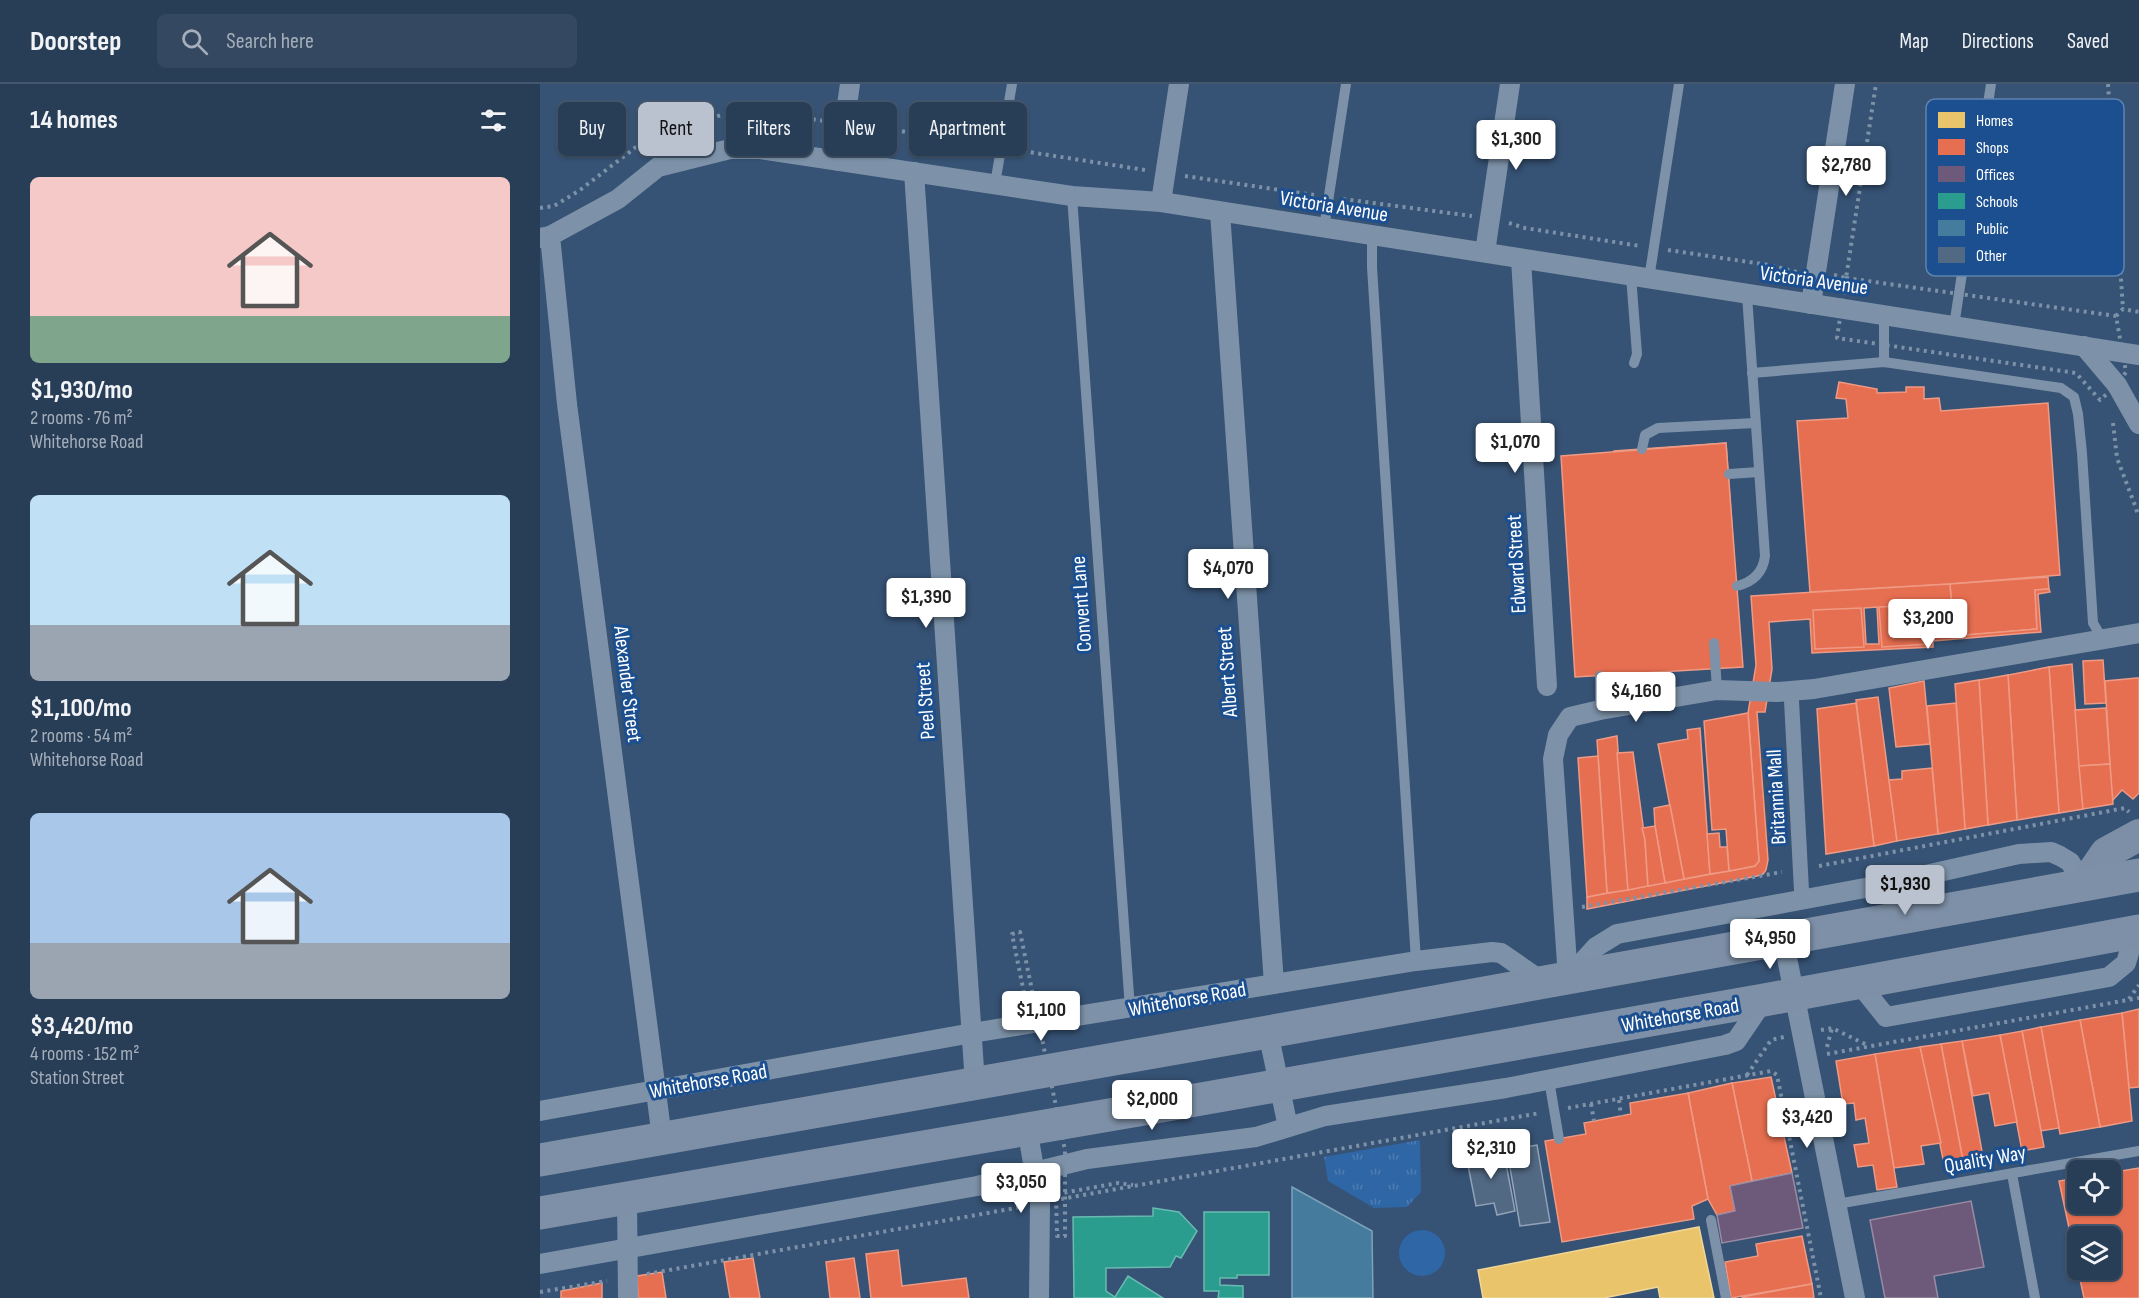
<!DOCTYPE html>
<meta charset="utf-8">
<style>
:root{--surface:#283e57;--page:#344961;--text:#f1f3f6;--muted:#a5aeba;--line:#44576d;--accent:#b9c2ce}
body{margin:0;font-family:"Sofia Sans Condensed",sans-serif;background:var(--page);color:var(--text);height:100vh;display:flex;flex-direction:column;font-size:22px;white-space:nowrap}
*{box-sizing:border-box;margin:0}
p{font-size:20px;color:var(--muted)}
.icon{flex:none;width:33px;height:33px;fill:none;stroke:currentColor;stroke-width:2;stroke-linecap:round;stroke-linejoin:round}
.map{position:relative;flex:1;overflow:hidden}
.drawer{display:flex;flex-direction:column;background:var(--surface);width:540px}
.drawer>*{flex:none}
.top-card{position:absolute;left:18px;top:18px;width:570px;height:54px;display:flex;gap:12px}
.tools{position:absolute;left:1527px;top:1076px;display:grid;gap:12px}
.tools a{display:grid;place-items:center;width:54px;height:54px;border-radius:9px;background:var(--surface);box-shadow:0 2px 4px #0004,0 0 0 2px var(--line);font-size:30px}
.price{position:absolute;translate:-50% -51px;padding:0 14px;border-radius:6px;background:#fff;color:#222;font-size:20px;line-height:39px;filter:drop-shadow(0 2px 3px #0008)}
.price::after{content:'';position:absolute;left:50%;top:36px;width:18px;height:14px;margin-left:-9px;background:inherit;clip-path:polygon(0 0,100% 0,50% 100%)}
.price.selected{background:var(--accent);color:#111}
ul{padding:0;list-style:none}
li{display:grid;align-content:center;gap:12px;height:318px;padding:0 30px}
li span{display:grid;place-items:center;height:186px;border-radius:9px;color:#555}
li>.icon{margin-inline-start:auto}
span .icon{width:108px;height:108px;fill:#fffc;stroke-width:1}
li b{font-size:26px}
h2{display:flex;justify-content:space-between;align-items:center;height:72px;padding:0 30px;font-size:26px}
.chip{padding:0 21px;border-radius:9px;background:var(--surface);box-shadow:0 2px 4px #0004,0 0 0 2px var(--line);font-size:21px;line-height:54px}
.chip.selected{background:var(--accent);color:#111}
header{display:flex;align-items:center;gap:36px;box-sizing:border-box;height:84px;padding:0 30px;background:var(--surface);border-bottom:2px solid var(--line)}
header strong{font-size:28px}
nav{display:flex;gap:33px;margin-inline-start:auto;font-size:21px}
.search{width:420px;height:54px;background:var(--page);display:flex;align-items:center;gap:15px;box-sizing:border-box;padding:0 21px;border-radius:9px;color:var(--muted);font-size:22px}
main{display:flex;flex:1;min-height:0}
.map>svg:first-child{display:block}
.grass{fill:url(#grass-tufts)}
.garden{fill:#2f66a5}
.homes{fill:#e9c46a;stroke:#f0d697;stroke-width:1.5}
.shops{fill:#e76f51;stroke:#ee9a85;stroke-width:1.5;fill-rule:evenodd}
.offices{fill:#6d597a;stroke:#998ba2;stroke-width:1.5}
.schools{fill:#2a9d8f;stroke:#6abab1;stroke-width:1.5}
.public{fill:#457b9d;stroke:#7da3ba;stroke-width:1.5}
.building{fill:#526984;stroke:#92a2b6;stroke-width:1.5}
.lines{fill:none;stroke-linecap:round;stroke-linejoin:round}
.path{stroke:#7d92a8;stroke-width:4;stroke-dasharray:3 4.5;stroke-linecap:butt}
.service{stroke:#7d92a8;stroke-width:10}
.pedestrian{stroke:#7d92a8;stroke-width:15}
.minor{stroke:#7d92a8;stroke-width:20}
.primary{stroke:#7d8ea7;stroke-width:32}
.trunk{stroke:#7e90a7;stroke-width:33}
.path-bridge{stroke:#7d92a8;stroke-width:4;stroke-dasharray:3 4.5;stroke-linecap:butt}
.labels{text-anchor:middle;stroke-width:6;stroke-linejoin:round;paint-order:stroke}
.street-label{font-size:21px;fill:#fff;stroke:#1b4f8f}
.key{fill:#1b4f8f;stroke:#5f84b1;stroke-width:1.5}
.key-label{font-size:16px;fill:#fff}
</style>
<header>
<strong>Doorstep</strong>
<div class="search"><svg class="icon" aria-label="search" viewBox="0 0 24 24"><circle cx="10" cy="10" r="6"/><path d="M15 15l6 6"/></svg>Search here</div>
<nav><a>Map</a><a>Directions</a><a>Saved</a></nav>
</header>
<main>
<section class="drawer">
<h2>14 homes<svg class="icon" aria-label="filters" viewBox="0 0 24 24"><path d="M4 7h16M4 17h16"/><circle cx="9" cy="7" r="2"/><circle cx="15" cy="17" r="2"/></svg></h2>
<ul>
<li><span style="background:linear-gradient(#f6c9c9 75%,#7fa58c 0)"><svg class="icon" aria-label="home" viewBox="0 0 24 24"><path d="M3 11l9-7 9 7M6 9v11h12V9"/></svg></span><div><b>$1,930/mo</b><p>2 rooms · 76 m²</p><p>Whitehorse Road</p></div></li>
<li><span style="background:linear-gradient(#bfe0f5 70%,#9aa5b1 0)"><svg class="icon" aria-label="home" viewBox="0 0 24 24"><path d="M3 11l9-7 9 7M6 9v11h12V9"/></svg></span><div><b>$1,100/mo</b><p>2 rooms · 54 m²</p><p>Whitehorse Road</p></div></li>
<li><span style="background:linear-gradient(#a9c7e8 70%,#9aa5b1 0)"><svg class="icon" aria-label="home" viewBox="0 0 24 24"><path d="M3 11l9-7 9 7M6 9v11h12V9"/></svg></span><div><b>$3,420/mo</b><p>4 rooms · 152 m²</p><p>Station Street</p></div></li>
</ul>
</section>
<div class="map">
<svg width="1599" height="1214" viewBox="0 0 1599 1214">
<defs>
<pattern id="grass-tufts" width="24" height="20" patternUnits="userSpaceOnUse" patternTransform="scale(1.5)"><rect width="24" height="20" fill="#2f66a5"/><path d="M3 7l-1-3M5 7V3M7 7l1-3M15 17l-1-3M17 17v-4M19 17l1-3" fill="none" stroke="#4e7db2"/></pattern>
</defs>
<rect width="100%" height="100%" fill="#365274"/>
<polygon class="grass" points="880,1056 881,1108 867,1123 834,1124 788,1097 784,1073"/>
<circle class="garden" cx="882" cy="1169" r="23"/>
<polygon class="homes" points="1159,1143 1174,1214 1120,1214 1118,1203 1064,1214 943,1214 938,1186"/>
<g class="shops">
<polygon points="1299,298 1337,305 1337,309 1366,308 1366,303 1384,303 1384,315 1399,314 1401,327 1508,319 1520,491 1410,500 1270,508 1257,337 1308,334 1306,315 1296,314"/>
<polygon points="1186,359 1199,543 1088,549 1074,367"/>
<polygon points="1186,359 1203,583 1035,593 1021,372"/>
<polygon points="1508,493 1509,505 1495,506 1497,545 1414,552 1410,500"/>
<path d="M1410,500L1414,552L1497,545L1495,506L1509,505L1510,508L1498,510L1501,548L1393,557V563L1272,569L1270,535L1229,538L1232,585L1225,628H1217L1228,776L1226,786L1223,790L1217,792L1047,825V813L1215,782L1219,777L1208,629L1216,581L1211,512ZM1337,523L1339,560H1326L1324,524Z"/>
<polygon points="1387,521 1390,560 1342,563 1339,523"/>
<polygon points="1321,524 1324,563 1275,565 1273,526"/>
<polygon points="1563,576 1566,619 1545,620 1543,577"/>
<polygon points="1532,580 1543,725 1519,729 1509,583"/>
<polygon points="1509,583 1519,729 1477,736 1468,591"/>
<polygon points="1468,591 1477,736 1448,741 1439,596"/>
<polygon points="1597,594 1599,594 1599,709 1593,715 1582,706 1572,717 1565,597"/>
<polygon points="1439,596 1448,741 1425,745 1415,600"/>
<polygon points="1384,597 1390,660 1356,663 1349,604"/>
<polygon points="1338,613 1357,757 1334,762 1316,616"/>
<polygon points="1316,619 1334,762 1286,770 1277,625"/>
<polygon points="1416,619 1425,745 1398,750 1387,622"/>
<polygon points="1566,624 1570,680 1539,682 1535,626"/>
<polygon points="1208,629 1219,777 1215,782 1189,787 1186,745 1172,746 1164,637"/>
<polygon points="1160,644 1170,790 1144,795 1118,660 1148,655 1147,646"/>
<polygon points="1077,652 1088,806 1067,809 1057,656"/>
<polygon points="1093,668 1105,756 1108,802 1088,806 1077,669"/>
<polygon points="1058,672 1067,809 1047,813 1038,674"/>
<polygon points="1570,680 1573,720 1543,725 1539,682"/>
<polygon points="1392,684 1398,750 1357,757 1349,696 1362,695 1362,687"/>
<polygon points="1130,721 1144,795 1125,799 1115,742 1114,724"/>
<polygon points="1115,742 1125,799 1108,802 1105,756 1102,744"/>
<polygon points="1179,749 1180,763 1187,763 1189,787 1170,790 1167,750"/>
<polygon points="1599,925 1599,1003 1589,1004 1582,929"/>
<polygon points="1582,929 1592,1037 1560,1043 1540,936"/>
<polygon points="1540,936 1560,1043 1520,1050 1501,943"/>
<polygon points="1501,943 1519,1044 1501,1047 1482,947"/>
<polygon points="1482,947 1504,1063 1482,1067 1460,951"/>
<polygon points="1460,951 1477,1038 1455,1042 1449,1009 1433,1012 1422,957"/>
<polygon points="1422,957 1443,1073 1423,1077 1401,960"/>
<polygon points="1401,960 1423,1077 1404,1080 1380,963"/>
<polygon points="1380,963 1401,1059 1381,1062 1384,1080 1354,1084 1335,970"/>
<polygon points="1335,970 1357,1103 1337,1106 1333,1081 1318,1083 1314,1061 1329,1059 1325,1034 1316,1036 1314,1019 1303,1020 1296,977"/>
<polygon points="1231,993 1252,1089 1212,1097 1192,999"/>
<polygon points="1192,999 1212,1097 1190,1102 1195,1127 1177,1131 1168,1115 1148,1009"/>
<polygon points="1148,1009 1168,1115 1152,1122 1154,1135 1022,1158 1005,1057 1046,1050 1044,1039 1091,1030 1090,1019"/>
<path d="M1599,1084V1214H1544L1519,1097L1538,1094V1119H1570V1089ZM1538,1152H1570V1185H1538Z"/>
<polygon points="1262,1152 1272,1200 1191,1214 1185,1178 1218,1172 1216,1160"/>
<polygon points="358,1166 362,1202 426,1194 429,1214 331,1214 326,1170"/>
<polygon points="213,1174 220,1214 190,1214 184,1178"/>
<polygon points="314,1174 320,1214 290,1214 286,1178"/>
<polygon points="122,1188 126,1214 98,1214 97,1192"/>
<polygon points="62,1199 62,1214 21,1214 21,1207"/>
<polygon points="1272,1200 1274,1214 1202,1214 1202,1213"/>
</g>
<g class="offices">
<polygon points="1252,1089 1263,1144 1182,1159 1177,1131 1195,1127 1190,1102"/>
<polygon points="1431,1117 1444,1183 1394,1192 1398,1214 1345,1214 1330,1136"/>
</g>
<g class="schools">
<polygon points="613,1124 639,1128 657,1147 641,1174 636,1172 630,1183 566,1184 566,1207 575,1213 588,1192 623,1214 534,1214 533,1133 613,1132"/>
<polygon points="664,1128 729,1128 729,1191 697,1191 697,1194 680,1194 680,1201 703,1202 703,1214 678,1214 679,1207 664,1207"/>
</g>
<polygon class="public" points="752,1103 832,1147 833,1214 752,1214"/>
<g class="building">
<polygon points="997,1061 1010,1138 980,1142 967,1066"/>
<polygon points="963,1064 975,1127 957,1131 954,1119 936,1122 926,1071"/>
</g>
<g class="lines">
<g class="path">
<polyline points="1568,0 1583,225"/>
<polyline points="325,41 445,61"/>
<polyline points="476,66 605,86"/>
<polyline points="645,92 774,111"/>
<polyline points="803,115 932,132"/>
<polyline points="0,124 14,122 40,106 104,57 199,25 285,37"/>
<polyline points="969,139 985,144 1100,162"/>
<polyline points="1128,166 1229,181 1257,188"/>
<polyline points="1294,191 1306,194 1336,0"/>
<polygon points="1306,194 1576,232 1586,288 1577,301 1560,316 1536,289 1297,254"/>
<polyline points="1576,232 1583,225 1599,228"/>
<polyline points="1573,339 1577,374 1596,424 1598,432"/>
<polyline points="1279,782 1585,724 1589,728"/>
<polyline points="1042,823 1242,788"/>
<polyline points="484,909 487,920"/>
<polyline points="1589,915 1599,901"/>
<polyline points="1281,946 1292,944 1329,962"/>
<polyline points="1287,963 1292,944"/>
<polyline points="1287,970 1599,914"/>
<polyline points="1207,991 1231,956 1244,953"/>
<polyline points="1079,1016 1081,1032"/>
<polyline points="1051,1020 1054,1037"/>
<polyline points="1028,1024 1231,987 1237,991 1281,1214"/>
<polyline points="517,1110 578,1099 593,1101"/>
<polyline points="521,1115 1000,1029"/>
<polyline points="107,1190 481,1123"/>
<polyline points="0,1208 67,1197"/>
</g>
<g class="service">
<polyline points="455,100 472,0"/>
<polyline points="532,112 590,925"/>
<polyline points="784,144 806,0"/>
<polyline points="832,152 832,183 876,877"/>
<polyline points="1091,192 1097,270 1094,279"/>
<polyline points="1109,195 1139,0"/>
<polyline points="1344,231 1344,278"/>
<polyline points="1414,242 1451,0"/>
<polyline points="1212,289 1344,278 1521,304 1534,313 1538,330 1542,369 1553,539 1562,554"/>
<polyline points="1102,365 1105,351 1118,344 1215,339"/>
<polyline points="1189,390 1219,388"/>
<path d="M1197,502C1213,498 1223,489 1225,472L1207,211"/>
<polyline points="1174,559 1177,606"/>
<polyline points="1060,626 1060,592"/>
<polyline points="1009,996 1019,1055"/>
<polyline points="1472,1090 1495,1214"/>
<polyline points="1297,1120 1599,1067"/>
<polyline points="1171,1136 1186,1214"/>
</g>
<polyline class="pedestrian" points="1251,607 1262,816"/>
<g class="minor">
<polyline points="299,77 310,0"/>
<polyline points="374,88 435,1000"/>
<polyline points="621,118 639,0"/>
<polyline points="680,128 734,900"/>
<polyline points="10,152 27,320 122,1054"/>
<polyline points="0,154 10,152 78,115 118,83 190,65 220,65 532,112 621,118 1599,271"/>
<polyline points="945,168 970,0"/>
<polyline points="981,175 1007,602"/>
<polyline points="1271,220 1305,0"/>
<polyline points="1544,262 1577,301 1599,340"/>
<polyline points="1341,801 1397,825"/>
<polyline points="1243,854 1315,1214"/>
<polyline points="1028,894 1013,675 1018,651 1030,633 1060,626 1177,606 1237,608 1274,605 1599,549"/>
<polyline points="1028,894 1056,863 1077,850 1341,801 1479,770 1511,768 1520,772 1530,778 1544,801"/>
<polyline points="1318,898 1346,933 1569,893 1586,879 1595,848"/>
<polyline points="728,948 748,1043"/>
<polyline points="0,1027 432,949 876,877 952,868 961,869 1003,898"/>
<polyline points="487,1044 500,1119 499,1214"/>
<polyline points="87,1113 88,1214"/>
<polyline points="0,1180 437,1102 547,1075 716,1053 785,1032 966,1004 1185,961 1196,957 1224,916"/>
</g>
<polyline class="primary" points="1544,801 1566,769 1599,751"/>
<g class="trunk">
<polyline points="0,1076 728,948 1599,791"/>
<polyline points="0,1129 633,1020 1224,916 1599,847"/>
</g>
<polyline class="path-bridge" points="484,909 472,850 480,848 525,1066 525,1152 517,1152 516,1110"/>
</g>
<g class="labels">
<g class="street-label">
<text transform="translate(794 122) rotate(9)" y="7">Victoria Avenue</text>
<text transform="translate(1274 196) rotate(8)" y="7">Victoria Avenue</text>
<text transform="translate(976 480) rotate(-93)" y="7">Edward Street</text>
<text transform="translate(541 520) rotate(-94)" y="7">Convent Lane</text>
<text transform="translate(687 588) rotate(-94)" y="7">Albert Street</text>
<text transform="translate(88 600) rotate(83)" y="7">Alexander Street</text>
<text transform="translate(385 617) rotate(-94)" y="7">Peel Street</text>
<text transform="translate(1236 713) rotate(-93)" y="7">Britannia Mall</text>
<text transform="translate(647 915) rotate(-10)" y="7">Whitehorse Road</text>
<text transform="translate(1140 931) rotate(-10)" y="7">Whitehorse Road</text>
<text transform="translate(168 997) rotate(-10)" y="7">Whitehorse Road</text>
<text transform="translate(1445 1075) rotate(-10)" y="7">Quality Way</text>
</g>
</g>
<rect x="1386" y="15" width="198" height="177" rx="9" class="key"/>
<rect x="1398" y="28" width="27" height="16" fill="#e9c46a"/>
<rect x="1398" y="55" width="27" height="16" fill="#e76f51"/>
<rect x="1398" y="82" width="27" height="16" fill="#6d597a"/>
<rect x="1398" y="109" width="27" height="16" fill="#2a9d8f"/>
<rect x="1398" y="136" width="27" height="16" fill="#457b9d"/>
<rect x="1398" y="163" width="27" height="16" fill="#526984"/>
<g class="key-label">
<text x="1436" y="42">Homes</text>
<text x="1436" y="69">Shops</text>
<text x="1436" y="96">Offices</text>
<text x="1436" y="123">Schools</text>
<text x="1436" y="150">Public</text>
<text x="1436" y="177">Other</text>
</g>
</svg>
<div class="tools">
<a><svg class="icon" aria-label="locate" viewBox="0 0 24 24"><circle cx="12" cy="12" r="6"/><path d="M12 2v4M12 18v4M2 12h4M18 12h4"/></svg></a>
<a><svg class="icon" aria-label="layers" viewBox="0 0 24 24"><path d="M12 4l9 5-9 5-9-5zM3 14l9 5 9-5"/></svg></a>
</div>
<b class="price" style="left:976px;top:87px">$1,300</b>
<b class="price" style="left:1306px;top:113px">$2,780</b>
<b class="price" style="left:975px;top:390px">$1,070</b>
<b class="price" style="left:688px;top:516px">$4,070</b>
<b class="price" style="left:386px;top:545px">$1,390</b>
<b class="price" style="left:1388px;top:566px">$3,200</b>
<b class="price" style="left:1096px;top:639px">$4,160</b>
<b class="price selected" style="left:1365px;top:832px">$1,930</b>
<b class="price" style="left:1230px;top:886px">$4,950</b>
<b class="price" style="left:501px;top:958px">$1,100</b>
<b class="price" style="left:612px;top:1047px">$2,000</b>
<b class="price" style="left:1267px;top:1065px">$3,420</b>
<b class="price" style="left:951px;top:1096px">$2,310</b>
<b class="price" style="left:481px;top:1130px">$3,050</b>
<div class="top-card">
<a class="chip">Buy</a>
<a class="chip selected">Rent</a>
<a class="chip">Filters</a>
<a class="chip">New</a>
<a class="chip">Apartment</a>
</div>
</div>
</main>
